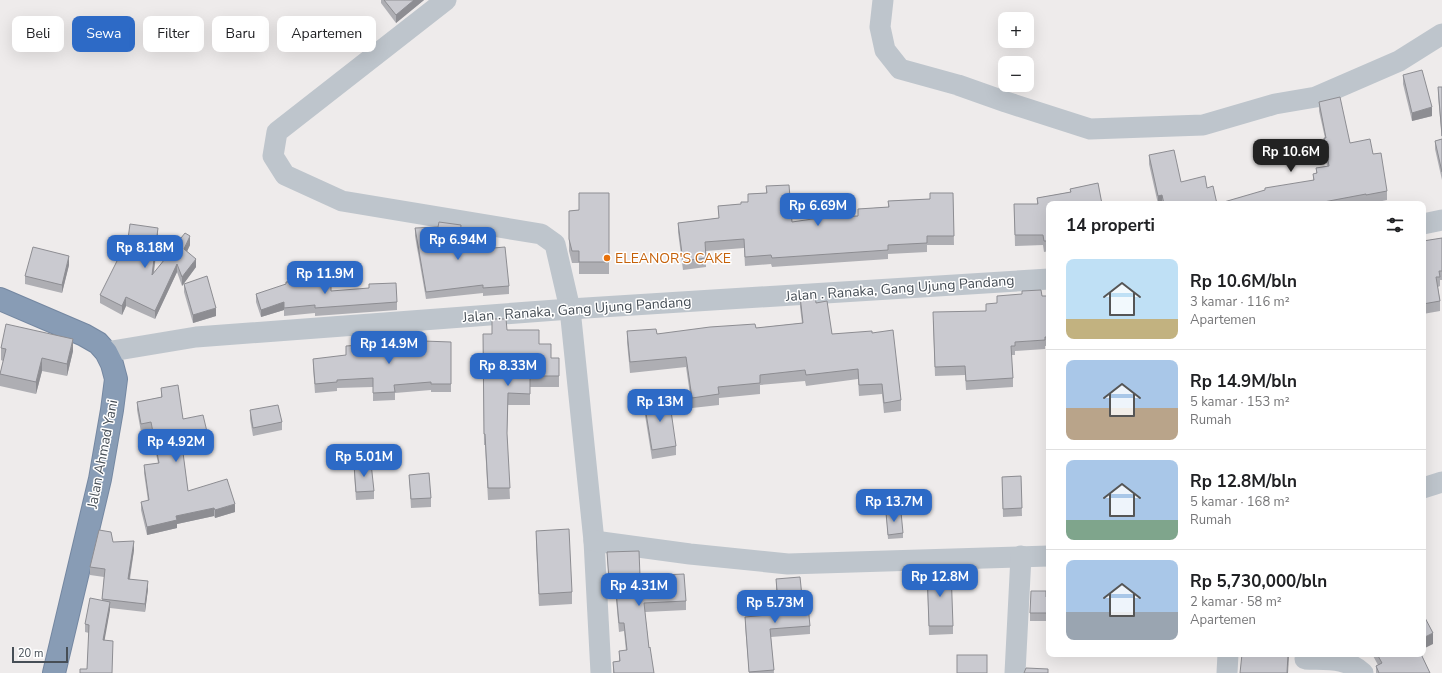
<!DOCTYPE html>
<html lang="id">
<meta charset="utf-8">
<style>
:root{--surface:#fff;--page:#f2f2f2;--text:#202124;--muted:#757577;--line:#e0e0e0;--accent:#2d6ac6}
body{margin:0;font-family:"Nunito Sans",sans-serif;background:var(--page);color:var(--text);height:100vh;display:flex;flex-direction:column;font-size:15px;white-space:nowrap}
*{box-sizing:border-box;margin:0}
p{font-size:13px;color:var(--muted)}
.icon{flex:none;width:22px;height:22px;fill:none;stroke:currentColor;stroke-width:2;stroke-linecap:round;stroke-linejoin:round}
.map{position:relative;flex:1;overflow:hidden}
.sheet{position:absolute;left:1046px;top:201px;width:380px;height:456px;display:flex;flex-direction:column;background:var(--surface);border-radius:8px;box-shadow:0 4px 16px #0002}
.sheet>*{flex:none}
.top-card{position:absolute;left:12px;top:16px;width:380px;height:36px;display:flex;gap:8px}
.fabs{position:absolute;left:998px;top:12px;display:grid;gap:8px}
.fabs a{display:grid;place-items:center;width:36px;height:36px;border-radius:8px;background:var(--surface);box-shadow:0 4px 16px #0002;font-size:20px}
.scale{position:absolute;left:12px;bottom:10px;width:56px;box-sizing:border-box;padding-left:4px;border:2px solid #464e56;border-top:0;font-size:11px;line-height:14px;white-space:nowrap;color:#464e56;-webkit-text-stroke:3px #fff;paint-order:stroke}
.price{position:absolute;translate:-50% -34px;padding:0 9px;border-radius:8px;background:var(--accent);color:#fff;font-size:13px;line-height:26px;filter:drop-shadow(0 1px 2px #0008)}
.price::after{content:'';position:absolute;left:50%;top:24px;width:12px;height:9px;margin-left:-6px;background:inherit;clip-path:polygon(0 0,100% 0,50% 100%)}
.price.selected{background:#222;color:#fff}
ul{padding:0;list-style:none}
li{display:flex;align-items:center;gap:12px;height:100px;padding:0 20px}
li+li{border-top:1px solid var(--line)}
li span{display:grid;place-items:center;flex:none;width:112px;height:80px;border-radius:8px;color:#555}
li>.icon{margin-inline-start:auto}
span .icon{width:48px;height:48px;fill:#fffc;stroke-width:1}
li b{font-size:17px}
h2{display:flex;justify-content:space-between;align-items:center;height:48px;padding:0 20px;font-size:17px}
.tag{padding:0 14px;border-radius:8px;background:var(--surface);box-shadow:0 4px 16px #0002;font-size:14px;line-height:36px}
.tag.selected{background:var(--accent);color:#fff}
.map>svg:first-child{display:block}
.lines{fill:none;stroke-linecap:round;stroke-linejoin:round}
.highway-casing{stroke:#7487a1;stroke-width:24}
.minor{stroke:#bec5cc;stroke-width:21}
.highway{stroke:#889cb5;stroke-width:22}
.wall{fill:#aeaeb3}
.shaded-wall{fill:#8d8d92}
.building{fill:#cacad0;stroke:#8d8d92}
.food-dot{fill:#e8710a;stroke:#fff;stroke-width:1.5}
.labels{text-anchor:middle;stroke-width:3;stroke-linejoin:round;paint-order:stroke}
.food-label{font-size:14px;fill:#c56008;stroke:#fff;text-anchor:start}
.street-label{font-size:14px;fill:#464e56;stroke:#fff}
</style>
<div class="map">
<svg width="1442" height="673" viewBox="0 0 1442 673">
<rect width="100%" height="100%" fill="#eeebeb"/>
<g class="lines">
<g class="highway-casing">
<polyline id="highway" points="0,299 84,335 98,343 106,352 112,364 116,379 112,410 100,479 54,673"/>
</g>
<g class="minor">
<polyline points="446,0 277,132 273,156 285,175 342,201 541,234 555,244 570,309 594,541 601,673"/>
<polyline points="883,0 880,27 885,50 900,69 958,85 1006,102 1090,129 1203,125 1275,104 1316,97 1399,61 1442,34"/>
<polyline points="1423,224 1442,220"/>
<polyline points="106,352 196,337 570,309 1049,279"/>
<polyline points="1423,488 1442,482"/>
<polyline points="594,541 690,554 788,564 1049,556"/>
<path d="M1305,659C1328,660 1345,657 1363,673"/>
<polyline points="1015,673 1021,556"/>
<polyline points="1227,673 1228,654"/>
</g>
<use href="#highway" class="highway"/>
</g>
<g class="wall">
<polygon points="381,0 424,0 396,23 381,3"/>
<polygon points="1403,75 1432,116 1412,121 1403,84"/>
<polygon points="1438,87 1442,87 1442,180 1435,149 1435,141 1442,139 1438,96"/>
<polygon points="1319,102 1350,143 1373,154 1387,191 1387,200 1368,204 1366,204 1366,203 1361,204 1158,204 1149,164 1149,155 1181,182 1207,188 1217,204 1313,180 1313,174 1316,173 1316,168 1327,166 1324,148 1324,138 1325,138 1319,111"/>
<polygon points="1098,183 1049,204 1049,251 1044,252 1043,245 1015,246 1014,204 1037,204 1037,198 1070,192 1070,189"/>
<polygon points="766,186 792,222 858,216 858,209 888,207 888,201 930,199 953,193 954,245 927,245 927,252 888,254 888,259 772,267 771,264 745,266 744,248 706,251 706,267 683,270 678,232 678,223 719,218 718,206 741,204 748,202 748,194 766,193"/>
<polygon points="609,193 609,274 579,274 579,263 572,263 569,251 569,211 579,210"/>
<polygon points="415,228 461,233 459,251 509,286 509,294 483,296 483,293 426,299 415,236"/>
<polygon points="158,237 154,273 171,251 169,246 169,237 177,243 190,245 187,251 196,267 182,286 177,272 155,319 126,306 122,315 100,303 100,295"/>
<polygon points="1442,238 1442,280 1440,280 1440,286 1438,287 1440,301 1440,311 1423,314 1423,241"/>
<polygon points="69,265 62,293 25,284 25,276"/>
<polygon points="184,284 216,316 193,323 184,292"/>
<polygon points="331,291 397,302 397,310 315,316 315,313 284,316 284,310 261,317 256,302 256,294"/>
<polygon points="800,296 816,303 832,334 872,333 901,400 901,411 884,413 882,394 859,396 858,379 806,386 805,381 760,385 760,394 719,398 719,405 692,408 686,367 630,373 627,342 627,331 657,334 756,328 802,323 800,307"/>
<polygon points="997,296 1049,296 1049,346 1045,346 1045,349 1015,351 1015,355 1011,355 1013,378 1013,387 966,390 965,375 935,376 933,321 986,311 986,304 997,304"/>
<polygon points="507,330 539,344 551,358 559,358 559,387 530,387 530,405 508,405 507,434 510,499 488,500 485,445 484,445 483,334 492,334"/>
<polygon points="451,342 451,392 431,392 431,390 395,393 395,400 373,401 373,387 337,388 337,391 315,393 313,367 313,359 346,356 346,346"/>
<polygon points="1,348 73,351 67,376 42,371 36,394 0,386 0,374 3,361 1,360"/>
<polygon points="161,388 183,419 209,448 183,453 188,491 235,512 215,518 214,516 177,524 177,528 147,535 141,510 141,502 148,501 144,473 144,465 158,463 151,430 141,432 137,410 137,402 161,397"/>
<polygon points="644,401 676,446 676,455 652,459 644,409"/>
<polygon points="250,410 282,422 282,430 253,436 250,419"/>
<polygon points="354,465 374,491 374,499 356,500 354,473"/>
<polygon points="409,475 431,498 431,507 411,508"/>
<polygon points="1021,476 1022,516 1003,517 1002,477"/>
<polygon points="886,513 903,533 903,538 888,539"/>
<polygon points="536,531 572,592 572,604 539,606 536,543"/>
<polygon points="113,542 134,550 130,579 148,589 145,612 110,608 104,640 87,669 89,633 85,632 85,624 102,600 104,577 90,575 90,567"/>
<polygon points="607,552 640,576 686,601 686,610 645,612 649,648 654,673 613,673 613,662 619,661 619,651 626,651 624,631 619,632 615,588 609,589"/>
<polygon points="776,579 803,606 810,626 810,634 771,637 774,673 749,673 745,625 745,617 778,614 776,587"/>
<polygon points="927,579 953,626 953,634 929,635"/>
<polygon points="1046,597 1049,597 1049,621 1030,621 1030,613"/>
<polygon points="1372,654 1421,654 1430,673 1376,673 1376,666 1378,665"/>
</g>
<g class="shaded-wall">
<polygon points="414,0 424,0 396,23 396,15"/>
<polygon points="1432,107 1432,116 1412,121 1412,113"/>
<polygon points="1162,195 1162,204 1158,204 1158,196"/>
<polygon points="461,225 461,233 459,259 459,251"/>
<polygon points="158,228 158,237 152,284 152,275"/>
<polygon points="190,236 190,245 184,258 184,249"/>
<polygon points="69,256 69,265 62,293 62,285"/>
<polygon points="196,259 196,267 182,286 182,277"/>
<polygon points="177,264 177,272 155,319 155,311"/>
<polygon points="126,297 126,306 122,315 122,306"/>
<polygon points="284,302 284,310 261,317 261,310"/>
<polygon points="216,308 216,316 193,323 193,315"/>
<polygon points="73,339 73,351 67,376 67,364"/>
<polygon points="42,358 42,371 36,394 36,382"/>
<polygon points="209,440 209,448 182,453 182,445"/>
<polygon points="235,504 235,512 215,518 215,510"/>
<polygon points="214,508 214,516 177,524 177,528 147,535 147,527 176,516"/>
<polygon points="134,541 134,550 128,587 128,579"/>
<polygon points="148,581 148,589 145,612 145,604"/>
<polygon points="110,602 110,610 103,649 103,640"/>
<polygon points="1433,633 1433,644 1423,649 1423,638"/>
<polygon points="1288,654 1289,654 1288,673 1287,673"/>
</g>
<g class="building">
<polygon points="384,0 414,0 396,15"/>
<polygon points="1422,70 1432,107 1412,113 1403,75"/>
<polygon points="1438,87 1442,87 1442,136"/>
<polygon points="1340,97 1350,143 1370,139 1373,154 1381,153 1387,191 1366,195 1366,194 1313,204 1164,204 1162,195 1158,196 1149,155 1174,150 1181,182 1205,176 1207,188 1213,186 1217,204 1265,190 1265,188 1314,180 1313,174 1317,173 1316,168 1329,166 1324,138 1326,138 1319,102"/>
<polygon points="1442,139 1442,172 1435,141"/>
<polygon points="1098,183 1102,204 1049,204 1049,241 1044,241 1043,235 1015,235 1014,204 1038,204 1037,198 1071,192 1070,189"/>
<polygon points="789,185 792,222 826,217 858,216 858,209 889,207 888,201 930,199 930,193 953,193 954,236 927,236 927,243 888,245 888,250 772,258 771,255 745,257 744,239 705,242 706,258 683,261 678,223 719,218 718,206 741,204 741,202 748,202 748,194 767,193 766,186"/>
<polygon points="579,193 609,193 609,262 579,262 579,251 572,251 569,239 569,211 579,210"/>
<polygon points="439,222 461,225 459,251 505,247 509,286 483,288 483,285 426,292 415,228 438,227"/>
<polygon points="130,224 158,228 152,275 173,249 169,237 177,243 185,233 190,236 184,249 196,259 182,277 177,264 155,311 126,297 122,306 100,295 128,239"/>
<polygon points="1442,238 1442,271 1439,271 1440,277 1436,277 1440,301 1423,304 1423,241"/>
<polygon points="33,247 69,256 62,285 25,276"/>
<polygon points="207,276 216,308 193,315 184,284"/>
<polygon points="309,280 331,281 331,291 369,288 369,284 396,283 397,302 315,308 315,305 284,308 284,302 261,310 256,294 286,284 286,282"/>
<polygon points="1041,290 1042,296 1049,296 1049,337 1045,337 1045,340 1015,342 1015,346 1011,346 1013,378 966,381 965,366 935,367 933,312 986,311 986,304 997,303 997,296 1022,294 1022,291"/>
<polygon points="815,295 816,303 827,301 832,334 872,331 872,333 893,330 901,400 884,403 882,384 859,385 858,369 806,375 805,370 760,375 760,383 718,387 719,394 692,398 686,357 630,362 627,331 656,329 657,334 710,327 755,324 756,328 803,323 800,296"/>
<polygon points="492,319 506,319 507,330 539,330 539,344 551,344 551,358 559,358 559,376 530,376 530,394 508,393 507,433 510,488 488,488 485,434 484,434 483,334 492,334"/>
<polygon points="6,324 73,339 67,364 42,358 36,382 0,374 6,349 1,348"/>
<polygon points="423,341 451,342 451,384 431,384 431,382 394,385 395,392 373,393 373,378 337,380 337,382 315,384 313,359 346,355 346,346"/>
<polygon points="178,385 183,419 203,415 209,440 182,445 188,491 227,479 235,504 215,510 214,508 176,516 177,520 147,527 141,502 149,500 144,465 159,463 151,422 141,424 137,402 162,397 161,388"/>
<polygon points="669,397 676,446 652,450 644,401"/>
<polygon points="278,405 282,422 253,428 250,410"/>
<polygon points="371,463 374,491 356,492 354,465"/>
<polygon points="429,473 431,498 411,499 409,475"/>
<polygon points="1021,476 1022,508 1003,509 1002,477"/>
<polygon points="901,512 903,533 888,535 886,513"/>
<polygon points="569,529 572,592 539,594 536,531"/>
<polygon points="99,530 111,532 113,542 134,541 128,579 148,581 145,604 102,599 105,569 90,567"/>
<polygon points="639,551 640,576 684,574 686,601 644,603 649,648 650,647 654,673 614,673 613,662 620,661 619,651 627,650 624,623 619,623 615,580 609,580 607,552"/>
<polygon points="951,569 953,626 929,626 927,570"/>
<polygon points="800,577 803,606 808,605 810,626 770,629 774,670 749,672 745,617 779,614 776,579"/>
<polygon points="1031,591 1046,591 1046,597 1049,597 1049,613 1030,613"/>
<polygon points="90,598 110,602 103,640 113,641 112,673 80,673 80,669 87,669 89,625 85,624"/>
<polygon points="1423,614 1433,633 1423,638"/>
<polygon points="1242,654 1288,654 1287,673 1240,673"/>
<polygon points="1377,654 1421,654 1430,673 1379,673 1376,666 1382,663"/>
<rect x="957" y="655" width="30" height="18"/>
<polygon points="1026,668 1048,669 1048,673 1024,673"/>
</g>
<circle class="food-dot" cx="607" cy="258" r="4"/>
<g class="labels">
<g class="food-label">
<text x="615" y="263">ELEANOR'S CAKE</text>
</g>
<g class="street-label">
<text transform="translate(900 288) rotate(-4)" y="5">Jalan . Ranaka, Gang Ujung Pandang</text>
<text transform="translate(577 309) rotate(-4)" y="5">Jalan . Ranaka, Gang Ujung Pandang</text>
<text transform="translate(102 454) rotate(-79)" y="5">Jalan Ahmad Yani</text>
</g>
</g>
</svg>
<div class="fabs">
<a>+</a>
<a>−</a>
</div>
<div class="scale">20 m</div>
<b class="price selected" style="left:1291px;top:173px">Rp 10.6M</b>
<b class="price" style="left:818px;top:227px">Rp 6.69M</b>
<b class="price" style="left:458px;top:261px">Rp 6.94M</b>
<b class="price" style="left:145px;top:269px">Rp 8.18M</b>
<b class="price" style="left:325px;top:295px">Rp 11.9M</b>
<b class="price" style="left:389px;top:365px">Rp 14.9M</b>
<b class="price" style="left:508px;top:387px">Rp 8.33M</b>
<b class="price" style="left:660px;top:423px">Rp 13M</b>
<b class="price" style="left:176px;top:463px">Rp 4.92M</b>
<b class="price" style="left:364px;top:478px">Rp 5.01M</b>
<b class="price" style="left:894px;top:523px">Rp 13.7M</b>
<b class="price" style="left:940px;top:598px">Rp 12.8M</b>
<b class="price" style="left:639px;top:607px">Rp 4.31M</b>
<b class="price" style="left:775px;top:624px">Rp 5.73M</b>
<div class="top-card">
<a class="tag">Beli</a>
<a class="tag selected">Sewa</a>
<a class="tag">Filter</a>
<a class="tag">Baru</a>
<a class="tag">Apartemen</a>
</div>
<section class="sheet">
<h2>14 properti<svg class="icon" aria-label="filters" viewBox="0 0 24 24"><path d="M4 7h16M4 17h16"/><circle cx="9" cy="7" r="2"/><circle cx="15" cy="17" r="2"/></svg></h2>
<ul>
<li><span style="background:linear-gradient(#bfe0f5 75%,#c2b280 0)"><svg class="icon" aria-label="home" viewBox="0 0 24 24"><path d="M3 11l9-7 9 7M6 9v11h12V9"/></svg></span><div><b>Rp 10.6M/bln</b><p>3 kamar · 116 m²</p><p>Apartemen</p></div></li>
<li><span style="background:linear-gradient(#a9c7e8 60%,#b9a48a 0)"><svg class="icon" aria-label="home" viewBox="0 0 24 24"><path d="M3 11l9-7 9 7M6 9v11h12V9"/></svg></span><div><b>Rp 14.9M/bln</b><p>5 kamar · 153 m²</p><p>Rumah</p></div></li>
<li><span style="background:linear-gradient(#a9c7e8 75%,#7fa58c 0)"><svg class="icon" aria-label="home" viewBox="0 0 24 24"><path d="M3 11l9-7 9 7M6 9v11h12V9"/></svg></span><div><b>Rp 12.8M/bln</b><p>5 kamar · 168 m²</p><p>Rumah</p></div></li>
<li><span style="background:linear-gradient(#a9c7e8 65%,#9aa5b1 0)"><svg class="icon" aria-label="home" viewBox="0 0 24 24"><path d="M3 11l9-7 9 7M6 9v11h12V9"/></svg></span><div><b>Rp 5,730,000/bln</b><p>2 kamar · 58 m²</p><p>Apartemen</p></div></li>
</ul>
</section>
</div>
